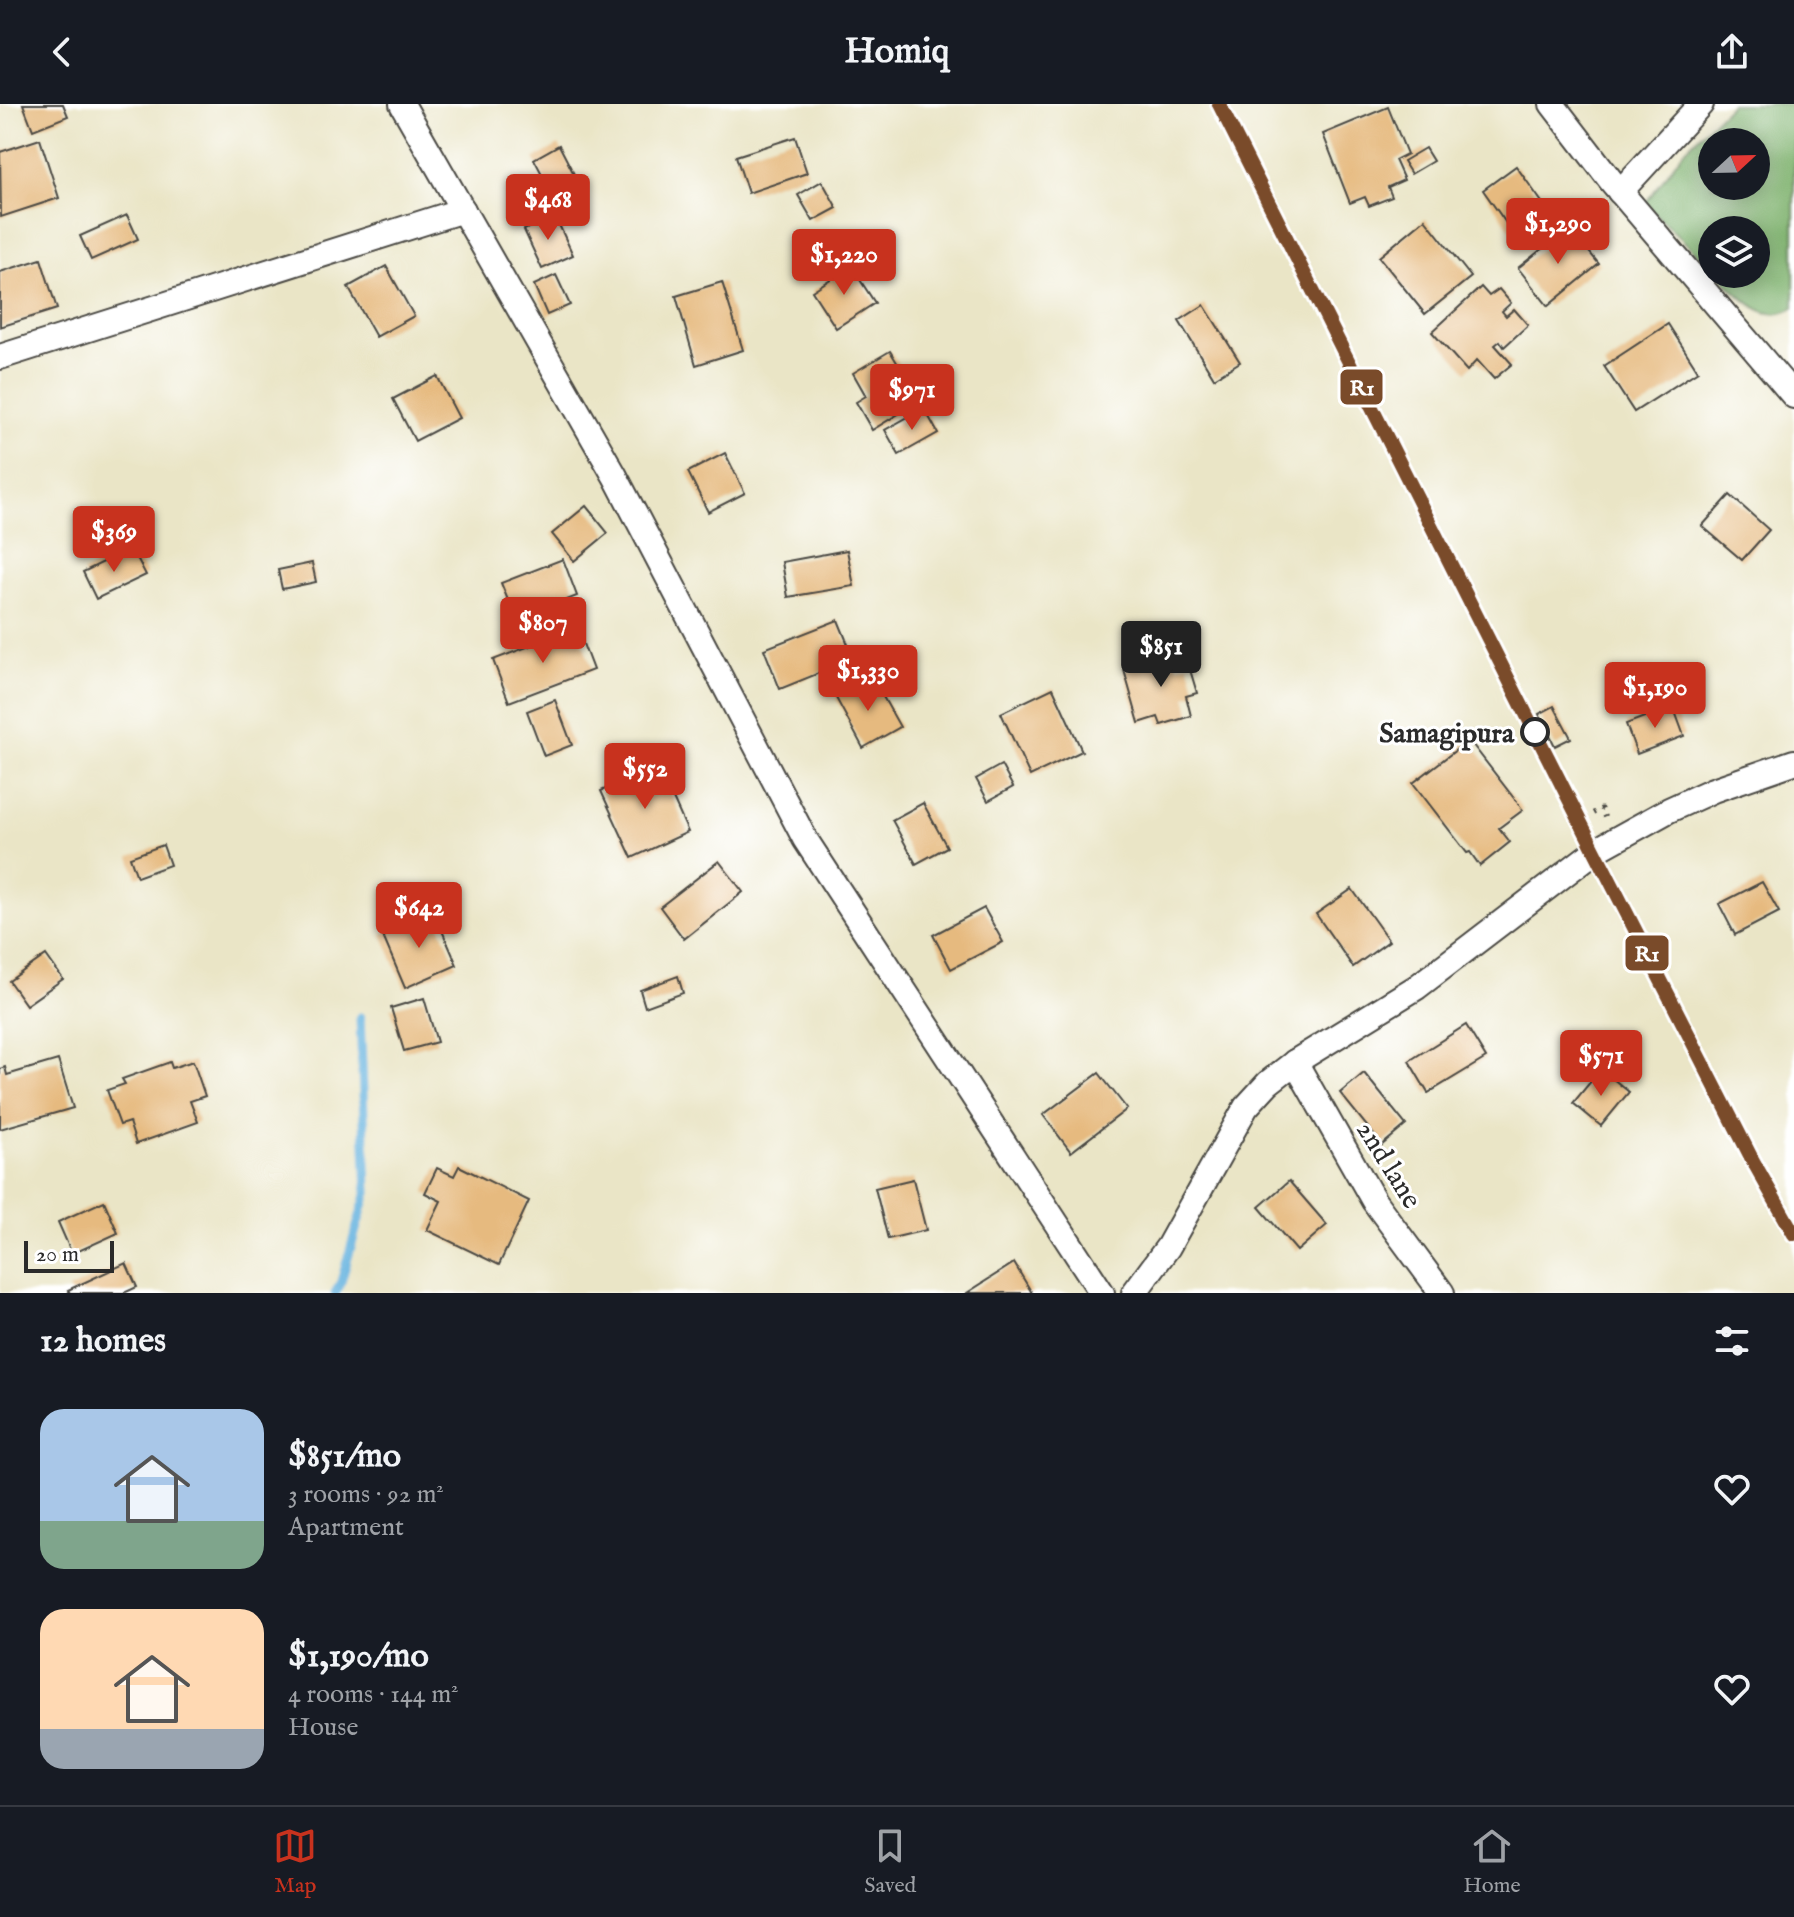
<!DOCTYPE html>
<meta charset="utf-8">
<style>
:root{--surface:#171b24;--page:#20242c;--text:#f1f3f6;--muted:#9ea1a6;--line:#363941;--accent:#c8321e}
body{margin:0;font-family:"IM FELL English",serif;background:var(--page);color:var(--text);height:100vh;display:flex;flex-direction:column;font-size:30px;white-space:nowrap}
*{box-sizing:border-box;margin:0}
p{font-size:26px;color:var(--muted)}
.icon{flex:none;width:44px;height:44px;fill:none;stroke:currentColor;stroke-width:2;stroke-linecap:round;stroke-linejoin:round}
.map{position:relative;height:1189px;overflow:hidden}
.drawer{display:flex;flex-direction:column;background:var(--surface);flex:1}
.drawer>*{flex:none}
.needle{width:52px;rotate:68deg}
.buttons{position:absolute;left:1698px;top:24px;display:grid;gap:16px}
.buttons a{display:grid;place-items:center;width:72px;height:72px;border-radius:50%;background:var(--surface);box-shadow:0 4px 20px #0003;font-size:40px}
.scale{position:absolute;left:24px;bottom:20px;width:90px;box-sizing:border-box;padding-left:8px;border:4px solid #2b2b2b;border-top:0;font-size:22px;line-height:28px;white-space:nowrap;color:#2b2b2b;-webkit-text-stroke:6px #fff;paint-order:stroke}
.price{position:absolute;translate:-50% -68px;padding:0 18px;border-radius:8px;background:var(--accent);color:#fff;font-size:26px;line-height:52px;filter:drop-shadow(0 2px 4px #0008)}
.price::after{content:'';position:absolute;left:50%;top:48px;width:24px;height:18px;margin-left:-12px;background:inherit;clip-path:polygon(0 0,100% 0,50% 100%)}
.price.current{background:#222;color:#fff}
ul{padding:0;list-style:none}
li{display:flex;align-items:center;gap:24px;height:200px;padding:0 40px}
li span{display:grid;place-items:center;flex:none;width:224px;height:160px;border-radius:24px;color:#555}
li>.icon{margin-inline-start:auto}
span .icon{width:96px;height:96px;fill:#fffc;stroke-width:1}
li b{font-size:34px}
h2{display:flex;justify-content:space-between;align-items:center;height:96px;padding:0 40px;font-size:34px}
header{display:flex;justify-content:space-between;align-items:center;height:104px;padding:0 40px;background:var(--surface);font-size:36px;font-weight:700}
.tab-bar{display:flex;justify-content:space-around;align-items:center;height:112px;border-top:2px solid var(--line);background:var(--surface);font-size:22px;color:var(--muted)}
.tab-bar a{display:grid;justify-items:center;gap:4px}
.tab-bar .current{color:var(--accent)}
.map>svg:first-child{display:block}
.forest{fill:#7fb26e;stroke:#556e4c;stroke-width:2;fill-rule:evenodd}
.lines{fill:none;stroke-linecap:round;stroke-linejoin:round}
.stream{stroke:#66b3df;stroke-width:9}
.building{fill:#e6ba7f}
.street-casing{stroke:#484742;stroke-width:28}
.path{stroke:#484742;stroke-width:5;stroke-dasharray:2 6;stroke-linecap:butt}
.street{stroke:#fff;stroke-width:24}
.rail-1-casing{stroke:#fff;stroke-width:20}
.rail-1{stroke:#7a4b2a;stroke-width:14}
.stop-dot{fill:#fff;stroke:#2b2b2b;stroke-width:4}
.labels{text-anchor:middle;stroke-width:6;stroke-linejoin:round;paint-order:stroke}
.stop-label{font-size:28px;font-weight:bold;fill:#2b2b2b;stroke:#fff;text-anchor:end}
.street-label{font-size:28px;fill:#2b2b2b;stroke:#fff}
.line-badge{stroke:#fff;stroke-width:3}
.badge-label{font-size:22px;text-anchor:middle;font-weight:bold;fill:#fff}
</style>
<header><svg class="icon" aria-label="back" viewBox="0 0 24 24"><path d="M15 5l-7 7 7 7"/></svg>Homiq<svg class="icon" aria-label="share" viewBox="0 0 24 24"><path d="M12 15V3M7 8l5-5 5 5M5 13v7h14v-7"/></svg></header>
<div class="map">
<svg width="1794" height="1189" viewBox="0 0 1794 1189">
<rect width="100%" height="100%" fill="#fff"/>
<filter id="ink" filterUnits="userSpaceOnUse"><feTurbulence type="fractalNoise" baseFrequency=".0125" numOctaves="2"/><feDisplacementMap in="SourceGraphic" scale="16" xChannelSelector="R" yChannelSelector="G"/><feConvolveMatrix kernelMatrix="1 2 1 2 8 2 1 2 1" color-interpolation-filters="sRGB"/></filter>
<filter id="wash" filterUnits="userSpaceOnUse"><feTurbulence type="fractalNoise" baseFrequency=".006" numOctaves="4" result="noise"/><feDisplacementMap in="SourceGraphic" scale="32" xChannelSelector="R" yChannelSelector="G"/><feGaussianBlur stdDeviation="1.8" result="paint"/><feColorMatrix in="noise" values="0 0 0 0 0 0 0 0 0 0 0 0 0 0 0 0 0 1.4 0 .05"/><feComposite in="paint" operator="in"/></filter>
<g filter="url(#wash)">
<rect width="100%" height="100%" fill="#eae5c6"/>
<path class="forest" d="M1731,0H1794V204C1763,223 1739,190 1718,170H1756V126H1712V164L1645,100L1683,48ZM1712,38H1756V82H1712Z"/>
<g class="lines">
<polyline class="stream" points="335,1189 340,1181 367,1088 360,913"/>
</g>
<g id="blocks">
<g class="building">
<polygon points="23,0 63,0 68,12 33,26"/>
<polygon points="1388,3 1407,50 1395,56 1404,76 1388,83 1392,93 1369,102 1365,93 1350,99 1323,30"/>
<polygon points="795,33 807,69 748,89 736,52"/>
<polygon points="40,35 59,94 1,113 0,48"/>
<polygon points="559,41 576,74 551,87 534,55"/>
<polygon points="1425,44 1433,57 1411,70 1403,57"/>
<polygon points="1516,62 1554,115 1520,139 1483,86"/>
<polygon points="822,77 837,104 813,117 798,91"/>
<polygon points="127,111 138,135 91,156 80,132"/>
<polygon points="555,112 573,151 542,165 524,126"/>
<polygon points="1425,115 1471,173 1425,210 1379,153"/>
<polygon points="1569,123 1599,160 1548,202 1518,164"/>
<polygon points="41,155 57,205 0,223 0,168"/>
<polygon points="386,162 414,212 376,233 348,183"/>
<polygon points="851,162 875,199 836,224 812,187"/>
<polygon points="556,171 570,201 547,211 534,181"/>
<polygon points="722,178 743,246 696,261 676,192"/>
<polygon points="1481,183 1489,192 1499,185 1511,199 1502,207 1506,212 1514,205 1528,221 1504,243 1500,237 1495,241 1512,260 1494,275 1477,256 1467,267 1432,228"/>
<polygon points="1204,201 1240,258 1214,274 1179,217"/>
<polygon points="1668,220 1698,267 1634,308 1604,262"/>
<polygon points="890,247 907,275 902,278 915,300 872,326 856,298 866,292 853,269"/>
<polygon points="437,272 459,314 415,337 393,295"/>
<polygon points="924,304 938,329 899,351 885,326"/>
<polygon points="725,349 745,389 708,408 688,368"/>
<polygon points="1730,391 1769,426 1742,456 1702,422"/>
<polygon points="586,402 608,429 574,457 552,430"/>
<polygon points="132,444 146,471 96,495 83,468"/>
<polygon points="847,446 854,482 788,493 782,458"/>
<polygon points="563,455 577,492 516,516 501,479"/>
<polygon points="312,459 316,478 282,485 278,466"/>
<polygon points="838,516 854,555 780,585 764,545"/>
<polygon points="577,524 593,566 509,598 493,556"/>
<polygon points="1173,546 1178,562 1188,559 1197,589 1186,592 1191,612 1161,621 1158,613 1139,619 1124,566 1144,560 1142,555"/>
<polygon points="872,573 900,623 863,644 836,594"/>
<polygon points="1053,584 1082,647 1030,672 1001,609"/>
<polygon points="555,596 572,641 544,652 527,607"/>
<polygon points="1554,602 1571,634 1555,642 1539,610"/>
<polygon points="1673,602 1684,632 1637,650 1626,620"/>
<polygon points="1469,636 1523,706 1499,724 1510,738 1480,762 1470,748 1467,749 1413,679"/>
<polygon points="658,661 688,728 632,754 601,687"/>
<polygon points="1001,661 1013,683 988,697 976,675"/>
<polygon points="923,699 947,743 916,760 892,716"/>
<polygon points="163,741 170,761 137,773 130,753"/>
<polygon points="719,757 743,788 684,835 660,803"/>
<polygon points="1762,778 1779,808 1735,831 1719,800"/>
<polygon points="1352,785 1389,837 1353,863 1316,810"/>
<polygon points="984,804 1003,838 951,865 933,831"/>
<polygon points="434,808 457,861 405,884 382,830"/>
<polygon points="46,851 63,875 26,901 9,877"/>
<polygon points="678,872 683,889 645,903 640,886"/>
<polygon points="424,894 437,938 404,947 391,904"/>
<polygon points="1466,921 1486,954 1428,989 1409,957"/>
<polygon points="58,956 73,1004 0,1025 0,965 5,963 7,971"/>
<polygon points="193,957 205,992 190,997 198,1018 136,1040 129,1018 120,1021 107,986 125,980 122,975 170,958 172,964"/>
<polygon points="1601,965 1629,988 1601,1022 1573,999"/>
<polygon points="1099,969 1127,1005 1071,1048 1043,1011"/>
<polygon points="1364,969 1406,1021 1382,1041 1340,989"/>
<polygon points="459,1062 529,1097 499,1161 427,1126 441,1097 425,1089 437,1064 454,1072"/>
<polygon points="913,1075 926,1126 888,1135 875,1084"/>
<polygon points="1289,1077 1327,1121 1297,1147 1259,1103"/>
<polygon points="104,1097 118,1129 72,1150 58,1118"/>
<polygon points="126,1159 137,1183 124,1189 70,1189 68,1186"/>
<polygon points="1014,1159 1032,1189 967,1189"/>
</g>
</g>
</g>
<g filter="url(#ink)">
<use href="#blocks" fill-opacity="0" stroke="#484742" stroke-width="2"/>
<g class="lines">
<g class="street-casing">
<g id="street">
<polyline points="402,0 615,372 805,735 1102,1189"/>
<polyline points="1552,0 1612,78 1794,292"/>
<polyline points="1620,88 1701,0"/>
<polyline points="0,253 463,106"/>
<polyline points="1295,958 1374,1097 1442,1189"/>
<polyline points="1134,1189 1168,1143 1246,1003 1268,979 1295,958 1417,883 1595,747 1669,706 1713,686 1794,658"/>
</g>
</g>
<polyline class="path" points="1586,713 1601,705 1605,714"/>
<use href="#street" class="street"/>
<g class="rail-1-casing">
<polyline id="rail-1" points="1219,0 1595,747 1753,1057 1794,1130"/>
</g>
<use href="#rail-1" class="rail-1"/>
</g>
</g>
<circle class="stop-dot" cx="1535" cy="628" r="13"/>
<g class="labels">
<g class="stop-label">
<text x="1514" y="638">Samagipura</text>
</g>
<g class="street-label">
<text transform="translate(1390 1060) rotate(58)" y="10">2nd lane</text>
</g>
</g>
<g class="line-badge">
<rect x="1339" y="264" width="45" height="38" rx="8" fill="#7a4b2a"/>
<rect x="1624" y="830" width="46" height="38" rx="8" fill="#7a4b2a"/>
</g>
<g class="badge-label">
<text x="1362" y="291">R1</text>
<text x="1647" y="857">R1</text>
</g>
</svg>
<div class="buttons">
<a><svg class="needle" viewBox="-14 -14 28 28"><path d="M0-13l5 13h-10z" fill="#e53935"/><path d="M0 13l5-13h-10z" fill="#9ea1a6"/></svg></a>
<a><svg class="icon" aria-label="layers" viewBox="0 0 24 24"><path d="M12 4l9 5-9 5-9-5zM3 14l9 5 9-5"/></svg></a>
</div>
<div class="scale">20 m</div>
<b class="price" style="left:548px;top:138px">$468</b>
<b class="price" style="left:1558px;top:162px">$1,290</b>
<b class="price" style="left:844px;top:193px">$1,220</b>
<b class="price" style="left:912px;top:328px">$971</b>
<b class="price" style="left:114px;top:470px">$369</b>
<b class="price" style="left:543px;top:561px">$807</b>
<b class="price current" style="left:1161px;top:585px">$851</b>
<b class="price" style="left:868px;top:609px">$1,330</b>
<b class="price" style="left:1655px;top:626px">$1,190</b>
<b class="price" style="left:645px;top:707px">$552</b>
<b class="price" style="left:419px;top:846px">$642</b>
<b class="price" style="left:1601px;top:994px">$571</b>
</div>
<section class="drawer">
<h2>12 homes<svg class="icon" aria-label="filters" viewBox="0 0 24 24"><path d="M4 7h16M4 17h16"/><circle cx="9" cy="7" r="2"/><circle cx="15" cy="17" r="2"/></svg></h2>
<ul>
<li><span style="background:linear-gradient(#a9c7e8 70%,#7fa58c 0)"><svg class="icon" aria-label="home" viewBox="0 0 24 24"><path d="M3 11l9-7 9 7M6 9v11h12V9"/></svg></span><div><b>$851/mo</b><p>3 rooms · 92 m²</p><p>Apartment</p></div><svg class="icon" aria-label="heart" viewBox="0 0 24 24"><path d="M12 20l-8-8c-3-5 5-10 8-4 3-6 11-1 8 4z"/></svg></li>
<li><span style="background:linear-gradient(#ffd9b3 75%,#9aa5b1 0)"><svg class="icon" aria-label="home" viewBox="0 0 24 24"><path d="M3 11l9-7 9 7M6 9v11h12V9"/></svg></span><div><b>$1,190/mo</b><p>4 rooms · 144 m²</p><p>House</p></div><svg class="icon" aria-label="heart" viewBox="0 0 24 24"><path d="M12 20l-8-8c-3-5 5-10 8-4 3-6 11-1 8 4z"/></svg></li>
</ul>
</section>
<nav class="tab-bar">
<a class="current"><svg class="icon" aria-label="map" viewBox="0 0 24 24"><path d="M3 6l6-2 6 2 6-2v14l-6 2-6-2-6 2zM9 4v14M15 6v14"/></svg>Map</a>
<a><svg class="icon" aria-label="saved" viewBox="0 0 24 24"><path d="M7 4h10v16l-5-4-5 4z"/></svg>Saved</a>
<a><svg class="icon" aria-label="home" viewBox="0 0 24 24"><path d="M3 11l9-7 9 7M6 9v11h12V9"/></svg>Home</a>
</nav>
